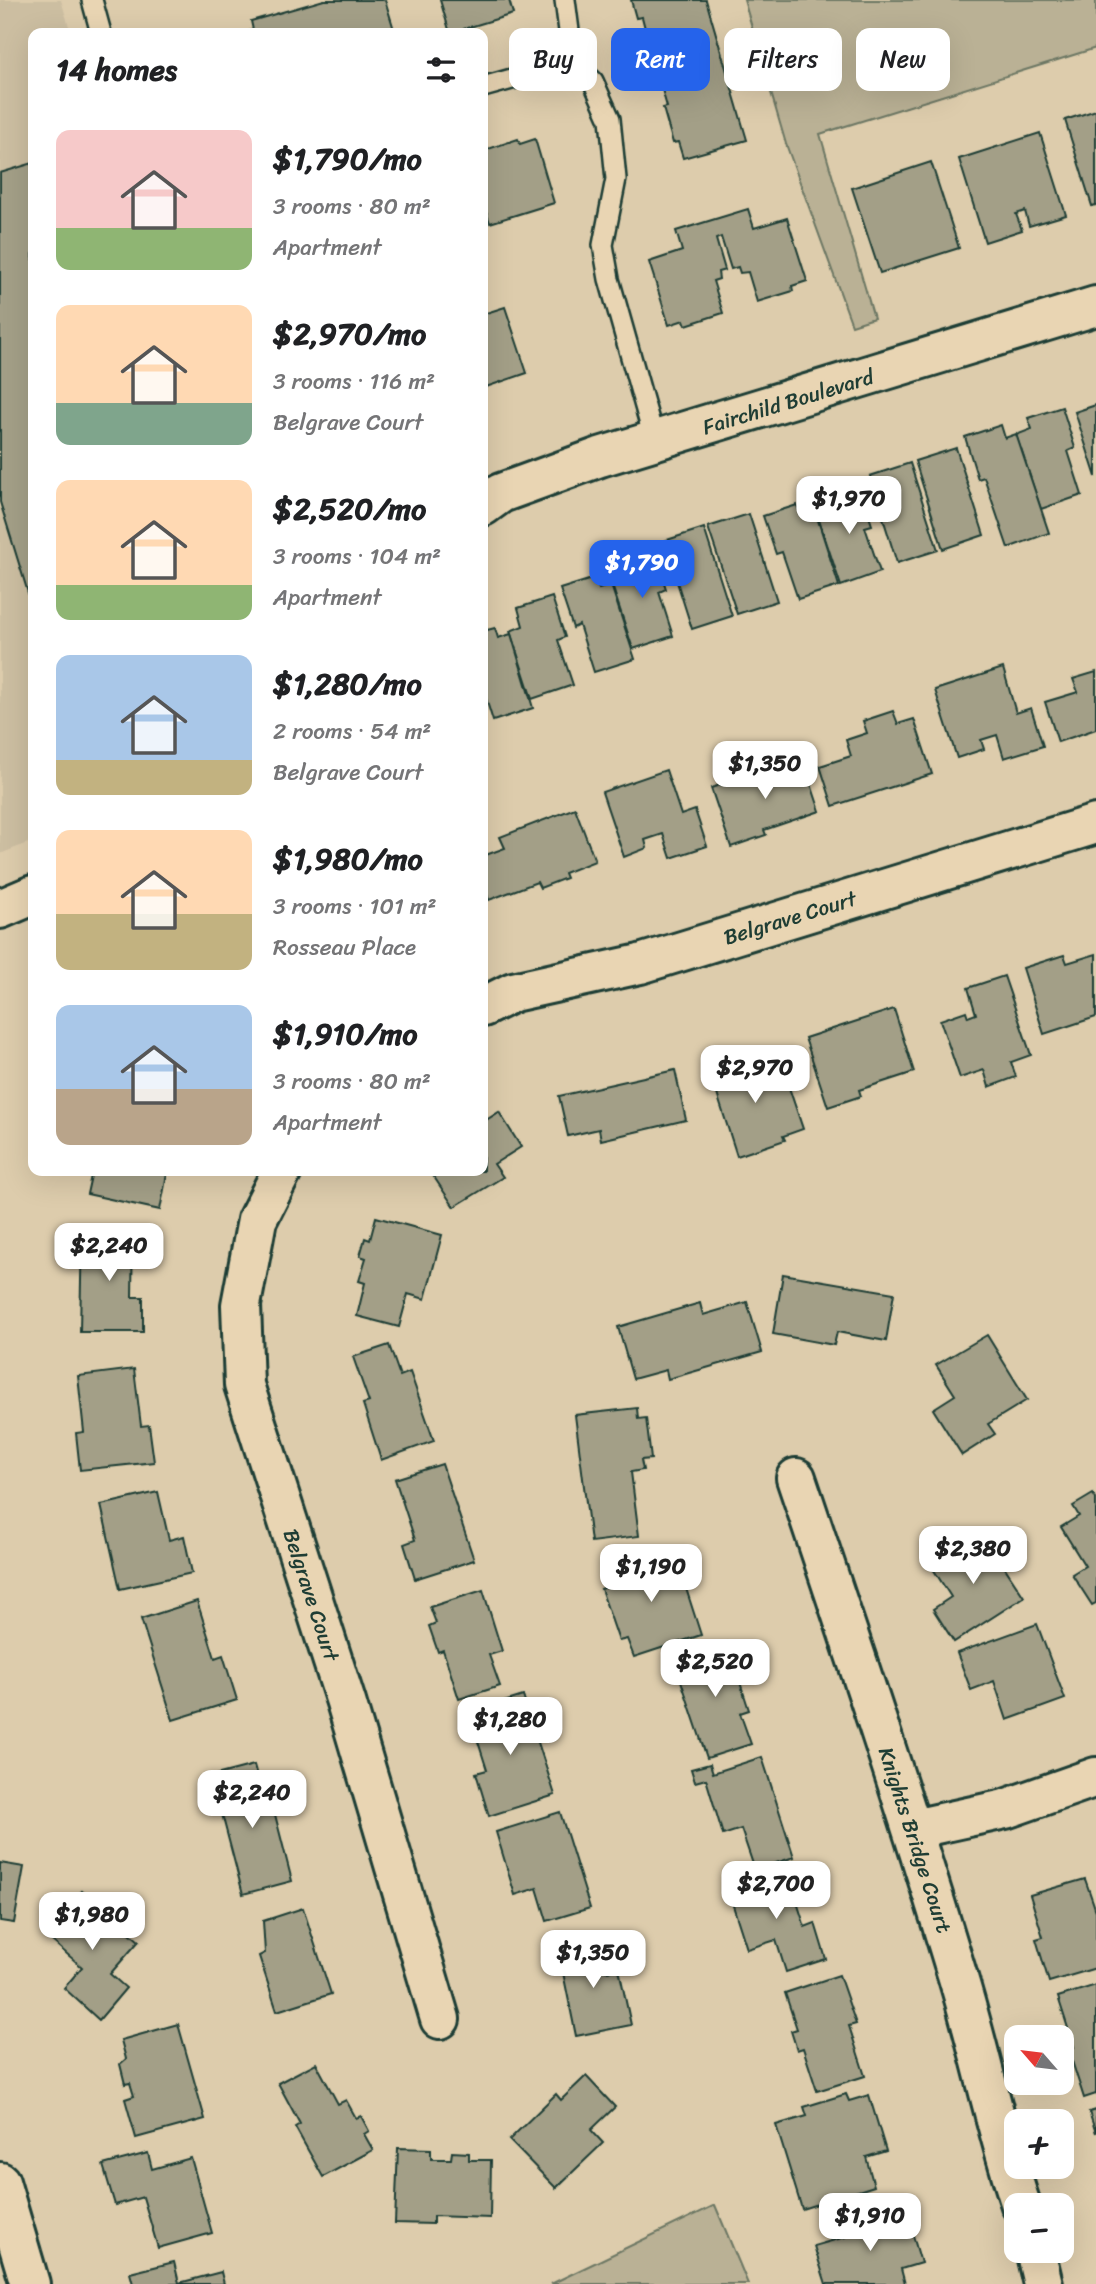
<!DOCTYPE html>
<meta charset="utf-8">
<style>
:root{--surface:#fff;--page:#f6f6f6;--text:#202124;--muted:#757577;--accent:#2563eb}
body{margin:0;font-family:Sriracha,sans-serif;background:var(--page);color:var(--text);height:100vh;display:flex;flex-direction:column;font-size:26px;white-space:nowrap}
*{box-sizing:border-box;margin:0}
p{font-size:23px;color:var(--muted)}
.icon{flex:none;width:38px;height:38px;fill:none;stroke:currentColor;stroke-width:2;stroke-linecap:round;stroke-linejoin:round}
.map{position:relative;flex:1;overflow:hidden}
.panel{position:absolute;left:28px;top:28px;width:460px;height:1148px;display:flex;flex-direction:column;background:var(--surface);border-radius:14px;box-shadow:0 7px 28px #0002}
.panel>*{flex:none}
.hud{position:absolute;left:509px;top:28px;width:481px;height:63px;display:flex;gap:14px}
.needle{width:46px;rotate:298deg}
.tools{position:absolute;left:1004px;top:2025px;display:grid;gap:14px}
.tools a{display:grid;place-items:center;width:70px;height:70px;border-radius:14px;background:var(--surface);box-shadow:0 7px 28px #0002;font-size:35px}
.price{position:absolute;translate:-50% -60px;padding:0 16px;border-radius:14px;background:#fff;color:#222;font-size:23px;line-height:46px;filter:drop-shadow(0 2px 4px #0008)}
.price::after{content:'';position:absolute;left:50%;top:42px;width:21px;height:16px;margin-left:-10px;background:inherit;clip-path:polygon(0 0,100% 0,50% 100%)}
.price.on{background:var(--accent);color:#fff}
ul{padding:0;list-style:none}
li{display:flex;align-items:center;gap:21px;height:175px;padding:0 28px}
li span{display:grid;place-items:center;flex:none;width:196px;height:140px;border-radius:14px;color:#555}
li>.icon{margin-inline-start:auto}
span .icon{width:84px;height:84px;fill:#fffc;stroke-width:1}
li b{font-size:30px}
h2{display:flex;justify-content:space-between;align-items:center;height:84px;padding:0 28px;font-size:30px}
.pill{padding:0 24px;border-radius:14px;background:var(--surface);box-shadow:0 7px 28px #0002;font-size:24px;line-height:63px}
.pill.on{background:var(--accent);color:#fff}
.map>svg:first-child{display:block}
.built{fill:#ccbea1}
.green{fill:#bab195;stroke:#6c7764;stroke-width:2}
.building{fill:#a39f87;stroke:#1f3d34;stroke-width:2}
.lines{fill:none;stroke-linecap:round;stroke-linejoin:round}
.lane-casing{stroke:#1f3d34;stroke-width:24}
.street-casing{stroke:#1f3d34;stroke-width:44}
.lane{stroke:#e9d5b3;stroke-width:19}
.street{stroke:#e9d5b3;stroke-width:38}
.labels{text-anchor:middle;stroke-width:6;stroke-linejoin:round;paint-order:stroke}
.street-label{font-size:21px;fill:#1f3d34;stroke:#e9d5b3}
</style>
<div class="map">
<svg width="1096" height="2284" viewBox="0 0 1096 2284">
<rect width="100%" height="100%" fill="#ddccac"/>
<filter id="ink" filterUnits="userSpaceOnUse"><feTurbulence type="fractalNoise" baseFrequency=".0143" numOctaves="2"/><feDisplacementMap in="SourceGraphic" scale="14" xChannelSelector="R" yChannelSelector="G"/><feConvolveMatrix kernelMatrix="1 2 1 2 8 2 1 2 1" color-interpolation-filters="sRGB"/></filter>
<g filter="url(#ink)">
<polygon class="built" points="0,0 61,0 71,33 33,33 33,841 0,854"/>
<g class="green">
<polygon points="744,0 1096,0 1096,48 820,134 874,318 852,325 786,144"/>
<polygon points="715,2205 748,2284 551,2284"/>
</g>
<g class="building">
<polygon points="324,0 385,0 395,33 241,33 253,30 251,21"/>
<polygon points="440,0 509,0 513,14 450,33"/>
<polygon points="631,0 706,0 747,140 683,158 678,142 673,143 663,108 667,107 659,79 654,81 644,45 649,44 642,17 636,18"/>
<polygon points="1096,110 1096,205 1092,206 1065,120"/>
<polygon points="1040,133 1066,215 1029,226 1025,211 1016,214 1022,230 985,242 959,159"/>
<polygon points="518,139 520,144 535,139 554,203 490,223 487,214 483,215 483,155 487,154 485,150"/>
<polygon points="931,162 959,248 880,273 852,188"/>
<polygon points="33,163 33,609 0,502 0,173"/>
<polygon points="748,209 754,228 787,218 807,281 792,286 793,291 757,302 748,272 740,273 738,267 731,269 721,237 716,239 725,270 718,272 719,279 713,281 723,313 686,325 684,320 669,325 649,262 682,251 676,231"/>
<polygon points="505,307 527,373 483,388 483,314"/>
<polygon points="1096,405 1096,477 1075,412"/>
<polygon points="1062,407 1075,448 1068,451 1082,495 1041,509 1016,435 1032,429 1028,418"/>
<polygon points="1001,425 1005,438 1016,434 1049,533 1008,548 984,477 978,479 965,437"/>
<polygon points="956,448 984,535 943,549 915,461"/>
<polygon points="910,463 938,550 897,563 870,476"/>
<polygon points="859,486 872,525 865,527 880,572 841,586 816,511 830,507 827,497"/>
<polygon points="797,505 801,516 815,511 839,586 798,599 782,552 776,554 763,516"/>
<polygon points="749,514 777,601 737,614 708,527"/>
<polygon points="704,528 732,616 692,629 664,541"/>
<polygon points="654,550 666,589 659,592 673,636 633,649 609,576 623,571 620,561"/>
<polygon points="595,578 599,589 611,585 635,659 594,672 579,625 573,628 560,589"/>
<polygon points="552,597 565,637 558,640 573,685 532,699 510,631 523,626 518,608"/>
<polygon points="495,628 498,638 511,634 533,708 493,721 483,689 483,631"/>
<polygon points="1003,668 1016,713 1031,708 1043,746 1004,758 997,735 981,740 984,749 957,758 935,690"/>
<polygon points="1096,672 1096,729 1058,742 1045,702 1078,692 1073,679"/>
<polygon points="893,711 898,724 914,719 932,774 833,806 820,766 851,756 846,740 867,733 863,721"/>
<polygon points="802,757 820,811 764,830 766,835 731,847 711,788"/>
<polygon points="666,770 681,815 695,810 707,846 671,858 663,834 645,840 647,848 624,857 602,792"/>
<polygon points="575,808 595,861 564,873 566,878 540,888 537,882 489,900 483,883 483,856 505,848 500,837"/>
<polygon points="1096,954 1096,1017 1044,1034 1023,968 1064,955 1067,963"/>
<polygon points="1004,976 1031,1055 1011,1062 1016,1077 989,1087 984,1070 960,1078 940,1020 966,1011 968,1017 976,1014 968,988"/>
<polygon points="894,1009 914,1072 859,1090 861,1096 828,1107 805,1038"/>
<polygon points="746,1058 751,1074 781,1064 803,1129 783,1136 785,1140 737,1156 709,1069"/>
<polygon points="675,1070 686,1120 601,1140 599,1129 568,1136 559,1096"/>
<polygon points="499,1112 521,1147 494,1164 503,1177 454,1207 430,1171 483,1171 483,1122"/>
<polygon points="92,1171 158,1171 167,1174 160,1210 87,1194"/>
<polygon points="376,1217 442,1235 425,1299 408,1294 399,1327 357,1316 365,1283 359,1281 366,1258 360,1256 365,1238 370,1240"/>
<polygon points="82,1229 133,1229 132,1297 143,1297 143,1332 80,1332"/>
<polygon points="783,1274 894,1293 886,1341 837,1332 834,1345 773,1334"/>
<polygon points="747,1302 762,1352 668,1379 666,1370 633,1379 618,1327 700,1303 703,1315"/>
<polygon points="987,1335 1027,1400 988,1424 995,1434 962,1455 933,1409 955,1395 936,1365"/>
<polygon points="389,1345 400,1376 410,1372 434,1441 381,1460 363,1404 369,1402 353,1357"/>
<polygon points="134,1369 141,1426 149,1425 154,1462 80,1470 76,1433 84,1432 78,1376"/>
<polygon points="637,1408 638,1419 646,1418 651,1459 641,1460 643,1470 631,1472 639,1536 591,1542 575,1415"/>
<polygon points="442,1464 474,1560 415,1579 404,1544 415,1540 395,1479"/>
<polygon points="158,1492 169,1540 184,1536 192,1573 120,1589 101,1505"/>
<polygon points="1093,1494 1096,1499 1096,1603 1092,1605 1072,1574 1085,1566 1061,1527 1079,1516 1073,1506"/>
<polygon points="981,1531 1024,1597 954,1642 933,1609 951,1597 930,1564"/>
<polygon points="673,1548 701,1635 634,1657 627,1639 619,1641 601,1589 614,1585 610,1569"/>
<polygon points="483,1590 502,1651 489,1655 500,1686 459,1699 443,1650 438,1652 429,1626 436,1623 430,1607"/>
<polygon points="197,1601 215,1658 223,1655 237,1700 173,1720 141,1619"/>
<polygon points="1037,1624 1065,1699 1007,1720 994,1681 971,1690 957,1653"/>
<polygon points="727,1642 749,1710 740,1713 751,1744 707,1758 674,1660"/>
<polygon points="523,1696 555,1795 489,1816 476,1773 487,1770 469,1713"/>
<polygon points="762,1757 794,1857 755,1870 741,1829 723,1835 706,1779 695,1782 691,1769 710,1764 713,1773"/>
<polygon points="254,1765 263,1797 270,1795 292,1881 243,1894 212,1776"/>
<polygon points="560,1812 590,1908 547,1921 537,1888 515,1895 496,1832"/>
<polygon points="0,1863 24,1867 14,1923 0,1921"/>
<polygon points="787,1871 805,1927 815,1923 826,1959 786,1972 776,1940 747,1949 728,1890"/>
<polygon points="1085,1879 1096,1911 1096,1968 1049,1982 1036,1939 1043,1937 1030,1895"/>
<polygon points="82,1891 139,1941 110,1974 126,1988 99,2020 64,1988 82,1967 44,1934"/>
<polygon points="303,1908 331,1994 277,2011 259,1956 265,1953 263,1921"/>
<polygon points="599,1940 606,1971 619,1969 631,2025 576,2036 558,1948"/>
<polygon points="839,1975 856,2024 849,2026 865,2076 817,2091 803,2048 797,2050 791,2031 797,2029 785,1993"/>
<polygon points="1096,1985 1096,2094 1084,2098 1068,2049 1074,2047 1058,1997"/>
<polygon points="178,2024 205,2119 136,2138 125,2099 134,2096 130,2083 125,2084 120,2064 126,2059 121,2040"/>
<polygon points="316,2063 338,2104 346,2100 356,2118 361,2116 369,2131 364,2134 373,2150 323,2177 295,2127 300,2124 278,2083"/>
<polygon points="586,2076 615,2107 591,2130 603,2143 556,2188 509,2140 556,2094 561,2100"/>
<polygon points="846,2094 849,2101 869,2095 886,2151 866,2157 874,2186 802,2209 776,2125 807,2116 804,2107"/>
<polygon points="1096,2110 1096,2133 1089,2112"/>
<polygon points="398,2148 431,2149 431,2159 451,2159 452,2152 469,2153 469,2160 491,2160 490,2218 433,2216 433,2224 395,2223"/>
<polygon points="148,2153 152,2169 191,2158 212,2233 158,2248 143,2197 115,2205 103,2165"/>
<polygon points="883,2214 886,2221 907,2215 921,2263 901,2269 905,2284 826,2284 814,2246 845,2237 842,2226"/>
<polygon points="174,2262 179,2283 221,2272 224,2284 133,2284 130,2273"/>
</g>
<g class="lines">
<g class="lane-casing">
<g id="lane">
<polyline points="92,0 101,33"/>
<polyline points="565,0 573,62 593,81 610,119 616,179 603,245 609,279 655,442"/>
<polyline points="483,87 573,62"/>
</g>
</g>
<g class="street-casing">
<g id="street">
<polyline points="483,506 501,493 600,457 1096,306"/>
<polyline points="0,909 33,895"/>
<polyline points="483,1007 513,992 640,964 1096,824"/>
<polyline points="282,1171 257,1220 241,1305 244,1385 346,1702 440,2019"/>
<path d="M796,1478C851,1642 906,1805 956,1971C980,2048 995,2128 1021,2205"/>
<polyline points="913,1829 1005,1809 1096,1777"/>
<polyline points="0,2182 30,2284"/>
<polyline points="1035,2250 1043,2284"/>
</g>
</g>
<use href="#lane" class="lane"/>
<use href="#street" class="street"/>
</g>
</g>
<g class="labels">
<g class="street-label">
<text transform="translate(788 402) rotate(-17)" y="7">Fairchild Boulevard</text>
<text transform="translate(790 918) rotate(-17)" y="7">Belgrave Court</text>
<text transform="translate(311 1595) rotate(72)" y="7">Belgrave Court</text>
<text transform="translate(915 1840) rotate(72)" y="7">Knights Bridge Court</text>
</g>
</g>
</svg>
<div class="tools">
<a><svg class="needle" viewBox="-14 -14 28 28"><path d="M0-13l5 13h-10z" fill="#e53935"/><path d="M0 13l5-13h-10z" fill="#757577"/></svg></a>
<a>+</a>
<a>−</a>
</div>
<b class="price" style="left:849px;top:536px">$1,970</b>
<b class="price on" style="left:642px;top:600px">$1,790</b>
<b class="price" style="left:765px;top:801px">$1,350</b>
<b class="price" style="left:755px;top:1105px">$2,970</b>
<b class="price" style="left:109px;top:1283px">$2,240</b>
<b class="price" style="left:973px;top:1586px">$2,380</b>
<b class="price" style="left:651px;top:1604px">$1,190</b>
<b class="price" style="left:715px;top:1699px">$2,520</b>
<b class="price" style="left:510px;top:1757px">$1,280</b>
<b class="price" style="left:252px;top:1830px">$2,240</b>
<b class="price" style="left:776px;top:1921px">$2,700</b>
<b class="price" style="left:92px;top:1952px">$1,980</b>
<b class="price" style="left:593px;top:1990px">$1,350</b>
<b class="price" style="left:870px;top:2253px">$1,910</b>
<div class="hud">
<a class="pill">Buy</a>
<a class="pill on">Rent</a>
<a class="pill">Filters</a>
<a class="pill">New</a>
</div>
<section class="panel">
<h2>14 homes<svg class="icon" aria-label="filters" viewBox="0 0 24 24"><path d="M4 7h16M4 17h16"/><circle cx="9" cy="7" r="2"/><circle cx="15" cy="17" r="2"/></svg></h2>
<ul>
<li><span style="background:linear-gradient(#f6c9c9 70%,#8fb573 0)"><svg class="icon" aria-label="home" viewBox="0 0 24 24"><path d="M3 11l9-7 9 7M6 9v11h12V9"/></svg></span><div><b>$1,790/mo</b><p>3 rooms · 80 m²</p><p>Apartment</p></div></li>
<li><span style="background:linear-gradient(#ffd9b3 70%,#7fa58c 0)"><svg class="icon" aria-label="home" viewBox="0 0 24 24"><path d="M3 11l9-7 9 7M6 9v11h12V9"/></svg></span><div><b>$2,970/mo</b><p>3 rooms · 116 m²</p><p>Belgrave Court</p></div></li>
<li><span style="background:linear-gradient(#ffd9b3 75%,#8fb573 0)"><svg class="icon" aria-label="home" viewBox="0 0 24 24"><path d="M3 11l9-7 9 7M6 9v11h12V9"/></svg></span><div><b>$2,520/mo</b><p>3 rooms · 104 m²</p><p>Apartment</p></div></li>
<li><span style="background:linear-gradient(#a9c7e8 75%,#c2b280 0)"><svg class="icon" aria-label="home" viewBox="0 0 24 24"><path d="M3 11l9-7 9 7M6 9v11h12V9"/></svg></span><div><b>$1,280/mo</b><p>2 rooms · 54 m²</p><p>Belgrave Court</p></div></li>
<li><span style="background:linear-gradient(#ffd9b3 60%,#c2b280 0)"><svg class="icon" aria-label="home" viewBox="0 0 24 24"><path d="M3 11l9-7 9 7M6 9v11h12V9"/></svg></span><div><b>$1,980/mo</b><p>3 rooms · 101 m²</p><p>Rosseau Place</p></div></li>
<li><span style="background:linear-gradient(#a9c7e8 60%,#b9a48a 0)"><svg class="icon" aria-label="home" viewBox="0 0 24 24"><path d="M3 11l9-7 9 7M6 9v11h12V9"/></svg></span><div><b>$1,910/mo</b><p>3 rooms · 80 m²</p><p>Apartment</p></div></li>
</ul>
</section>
</div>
